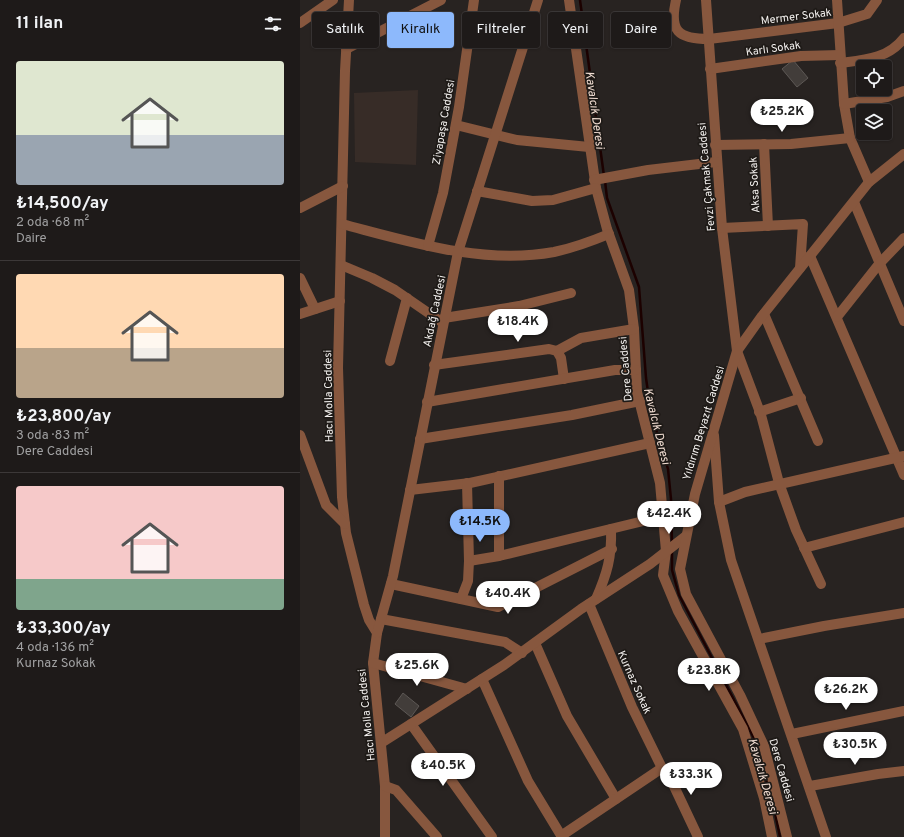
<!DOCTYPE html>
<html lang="tr">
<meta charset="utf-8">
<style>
:root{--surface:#1e1a19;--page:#262322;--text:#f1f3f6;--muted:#a1a1a2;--line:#3c3838;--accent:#8db9fc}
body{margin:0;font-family:Overpass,sans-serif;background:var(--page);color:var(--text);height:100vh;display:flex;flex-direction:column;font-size:15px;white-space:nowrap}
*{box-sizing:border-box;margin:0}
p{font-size:13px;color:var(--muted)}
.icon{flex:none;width:22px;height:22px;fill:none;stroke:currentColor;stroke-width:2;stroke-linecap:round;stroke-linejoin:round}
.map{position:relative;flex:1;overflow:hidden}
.panel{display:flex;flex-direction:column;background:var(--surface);width:300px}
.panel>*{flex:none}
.banner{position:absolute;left:12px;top:12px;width:380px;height:36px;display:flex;gap:8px}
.fabs{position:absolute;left:556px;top:60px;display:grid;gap:8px}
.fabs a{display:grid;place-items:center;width:36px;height:36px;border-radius:4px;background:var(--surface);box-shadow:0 1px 3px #0004,0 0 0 1px var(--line);font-size:20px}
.price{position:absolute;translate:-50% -34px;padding:0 9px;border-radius:14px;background:#fff;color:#222;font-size:13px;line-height:26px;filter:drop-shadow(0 1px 2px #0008)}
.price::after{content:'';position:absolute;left:50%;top:24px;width:12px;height:9px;margin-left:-6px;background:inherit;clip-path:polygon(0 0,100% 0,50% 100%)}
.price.active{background:var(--accent);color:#111}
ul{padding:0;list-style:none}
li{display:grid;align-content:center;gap:8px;height:212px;padding:0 16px}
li+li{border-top:1px solid var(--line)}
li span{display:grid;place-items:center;height:124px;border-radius:4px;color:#555}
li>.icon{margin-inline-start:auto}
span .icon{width:72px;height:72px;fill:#fffc;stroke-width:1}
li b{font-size:17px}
h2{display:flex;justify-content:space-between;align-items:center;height:48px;padding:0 16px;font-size:17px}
.pill{padding:0 14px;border-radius:4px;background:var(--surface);box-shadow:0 1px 3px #0004,0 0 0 1px var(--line);font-size:14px;line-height:36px}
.pill.active{background:var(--accent);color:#111}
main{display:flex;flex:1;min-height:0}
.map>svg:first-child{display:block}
.built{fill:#372c27}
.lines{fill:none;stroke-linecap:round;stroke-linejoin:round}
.stream{stroke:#1c0100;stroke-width:2.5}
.building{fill:#423d3a;stroke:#5d5855}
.minor{stroke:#87573e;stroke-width:10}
.labels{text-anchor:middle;stroke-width:3.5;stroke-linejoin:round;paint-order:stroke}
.street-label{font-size:11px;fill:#f3f0ee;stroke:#1e1a17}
.water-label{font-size:12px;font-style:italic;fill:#f1ddd2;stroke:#1e1a17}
</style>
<main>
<section class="panel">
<h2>11 ilan<svg class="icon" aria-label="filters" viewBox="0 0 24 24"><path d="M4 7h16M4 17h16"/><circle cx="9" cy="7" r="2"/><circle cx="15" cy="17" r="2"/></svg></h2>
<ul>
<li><span style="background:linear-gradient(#dfe7d0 60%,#9aa5b1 0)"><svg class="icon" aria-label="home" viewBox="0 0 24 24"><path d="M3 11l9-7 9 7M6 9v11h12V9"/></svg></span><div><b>₺14,500/ay</b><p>2 oda · 68 m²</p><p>Daire</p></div></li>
<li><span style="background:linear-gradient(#ffd9b3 60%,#b9a48a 0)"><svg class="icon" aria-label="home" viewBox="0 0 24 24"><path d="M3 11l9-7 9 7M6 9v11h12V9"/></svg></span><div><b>₺23,800/ay</b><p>3 oda · 83 m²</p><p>Dere Caddesi</p></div></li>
<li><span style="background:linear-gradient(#f6c9c9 75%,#7fa58c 0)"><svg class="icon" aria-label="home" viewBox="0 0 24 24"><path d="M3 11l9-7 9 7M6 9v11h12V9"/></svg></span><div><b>₺33,300/ay</b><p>4 oda · 136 m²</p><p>Kurnaz Sokak</p></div></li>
</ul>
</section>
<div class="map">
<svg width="604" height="837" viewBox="0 0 604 837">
<rect width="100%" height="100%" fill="#282321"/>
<polygon class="built" points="118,90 116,165 55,162 54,93"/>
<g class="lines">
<g class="stream">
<polyline points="280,0 304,176"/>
<polyline points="305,181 307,198 339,287 346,378 351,413 368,469 371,499 372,543"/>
<polyline points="372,550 372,570 379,595 454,738 473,803 480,837"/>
</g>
</g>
<g class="building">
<polygon points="493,60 508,78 497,87 482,69"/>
<polygon points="103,693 119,706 111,717 95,704"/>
</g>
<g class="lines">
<g class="minor">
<polyline points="49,0 45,71 38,368 42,497 46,533 64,605 69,620 77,633 73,663 85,786 85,837"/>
<polyline points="269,0 296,188 307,229 329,290 334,329 337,392 360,483 366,551 363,575 378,611 443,729 464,798 472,837"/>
<path d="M376,0C369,31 378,39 409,39L538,23L567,14L577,0"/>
<polyline points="406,0 422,228 437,351 461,415 479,483 496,530 521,584"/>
<polyline points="537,0 544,104 550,138 569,182"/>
<polyline points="0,23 33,0"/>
<polyline points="46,49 141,0"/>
<path d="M540,63C564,60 588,59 604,38"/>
<polyline points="410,69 501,56 540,55"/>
<polyline points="544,104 587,97 604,91"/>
<polyline points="156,125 217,140 289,147"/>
<polyline points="464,144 468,226"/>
<polyline points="415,145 491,144 550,138"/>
<polyline points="294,180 348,170 416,162"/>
<polyline points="177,191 232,201 253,200 296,188"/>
<polyline points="554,202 604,321"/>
<polyline points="0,208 43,186"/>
<path d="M42,224C111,242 183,265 254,252C273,248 292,241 309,234"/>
<polyline points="422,228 503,224 500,268"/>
<polyline points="128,246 143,193 159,107 174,0"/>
<polyline points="510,256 604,475"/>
<polyline points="41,265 72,278 95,290 143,323"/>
<polyline points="0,278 15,309"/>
<polyline points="0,314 40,301"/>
<polyline points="464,314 518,441"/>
<polyline points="537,317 579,264 604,238"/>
<polyline points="144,318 219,306 271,293"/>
<polyline points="257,351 281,338 334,329"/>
<polyline points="90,361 107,298"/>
<polyline points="134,365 249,349 257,351 261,358 264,379"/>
<polyline points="127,402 315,370 336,370"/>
<polyline points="459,412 501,398"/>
<polyline points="0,435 26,505 45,524"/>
<polyline points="414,435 419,502 431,560 526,837"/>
<polyline points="120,439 272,415 340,401"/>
<polyline points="110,490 170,483 350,443"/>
<polyline points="419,502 445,492 604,456"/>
<polyline points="504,548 604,522"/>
<polyline points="199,556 199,476"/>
<polyline points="169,561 199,556 364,516"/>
<polyline points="91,584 198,607 312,549"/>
<polyline points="161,599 168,581 169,561 167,483"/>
<path d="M296,599C307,574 312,557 311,529"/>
<polyline points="289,604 332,707 362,768 373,784 398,837"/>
<polyline points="81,619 205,642 222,653"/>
<polyline points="77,633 93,576 158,252 238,0"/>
<polyline points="459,639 524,626 604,613"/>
<polyline points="235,643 267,716 316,799"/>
<polyline points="73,663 167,689"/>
<polyline points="182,679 228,781 262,837"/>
<polyline points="111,724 192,837"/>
<polyline points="492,734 604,711"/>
<polyline points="81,743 204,665 281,609 350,564 386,536"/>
<polyline points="85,786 96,790 137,837"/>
<polyline points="510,786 578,774 604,771"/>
<polyline points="261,836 362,768"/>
<polyline points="487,837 464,746 440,695 386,594 380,569 395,494 437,351 462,316 569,182 604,154"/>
</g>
</g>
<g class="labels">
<g class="street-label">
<text transform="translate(496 16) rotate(-7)" y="4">Mermer Sokak</text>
<text transform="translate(473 48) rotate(-8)" y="4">Karlı Sokak</text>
<text transform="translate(143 122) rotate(-80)" y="4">Ziyapaşa Caddesi</text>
<text transform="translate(406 177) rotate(-95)" y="4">Fevzi Çakmak Caddesi</text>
<text transform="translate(454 185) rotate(-93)" y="4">Aksa Sokak</text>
<text transform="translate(134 311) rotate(-78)" y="4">Akdağ Caddesi</text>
<text transform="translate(325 369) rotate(-95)" y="4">Dere Caddesi</text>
<text transform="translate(28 396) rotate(-91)" y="4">Hacı Molla Caddesi</text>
<text transform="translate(403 423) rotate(-73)" y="4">Yıldırım Beyazıt Caddesi</text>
<text transform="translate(335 682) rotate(66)" y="4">Kurnaz Sokak</text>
<text transform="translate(66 715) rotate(-96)" y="4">Hacı Molla Caddesi</text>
<text transform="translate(482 770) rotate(74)" y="4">Dere Caddesi</text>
</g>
<g class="water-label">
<text transform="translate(295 110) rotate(82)" y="4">Kavalcık Deresi</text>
<text transform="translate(357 426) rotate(76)" y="4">Kavalcık Deresi</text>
<text transform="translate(463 776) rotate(74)" y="4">Kavalcık Deresi</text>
</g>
</g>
</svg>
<div class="fabs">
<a><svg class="icon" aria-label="locate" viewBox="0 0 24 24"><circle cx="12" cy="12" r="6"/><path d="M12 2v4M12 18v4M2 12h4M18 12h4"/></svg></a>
<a><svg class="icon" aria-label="layers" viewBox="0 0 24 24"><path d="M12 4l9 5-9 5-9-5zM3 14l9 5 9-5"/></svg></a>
</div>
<b class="price" style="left:482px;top:133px">₺25.2K</b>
<b class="price" style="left:218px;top:343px">₺18.4K</b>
<b class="price" style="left:369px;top:535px">₺42.4K</b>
<b class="price active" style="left:180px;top:543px">₺14.5K</b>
<b class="price" style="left:208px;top:615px">₺40.4K</b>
<b class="price" style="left:117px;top:687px">₺25.6K</b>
<b class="price" style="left:409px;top:692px">₺23.8K</b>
<b class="price" style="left:546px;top:711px">₺26.2K</b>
<b class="price" style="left:555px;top:766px">₺30.5K</b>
<b class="price" style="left:143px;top:787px">₺40.5K</b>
<b class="price" style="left:391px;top:796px">₺33.3K</b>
<div class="banner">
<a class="pill">Satılık</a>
<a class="pill active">Kiralık</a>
<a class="pill">Filtreler</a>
<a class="pill">Yeni</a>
<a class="pill">Daire</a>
</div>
</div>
</main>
